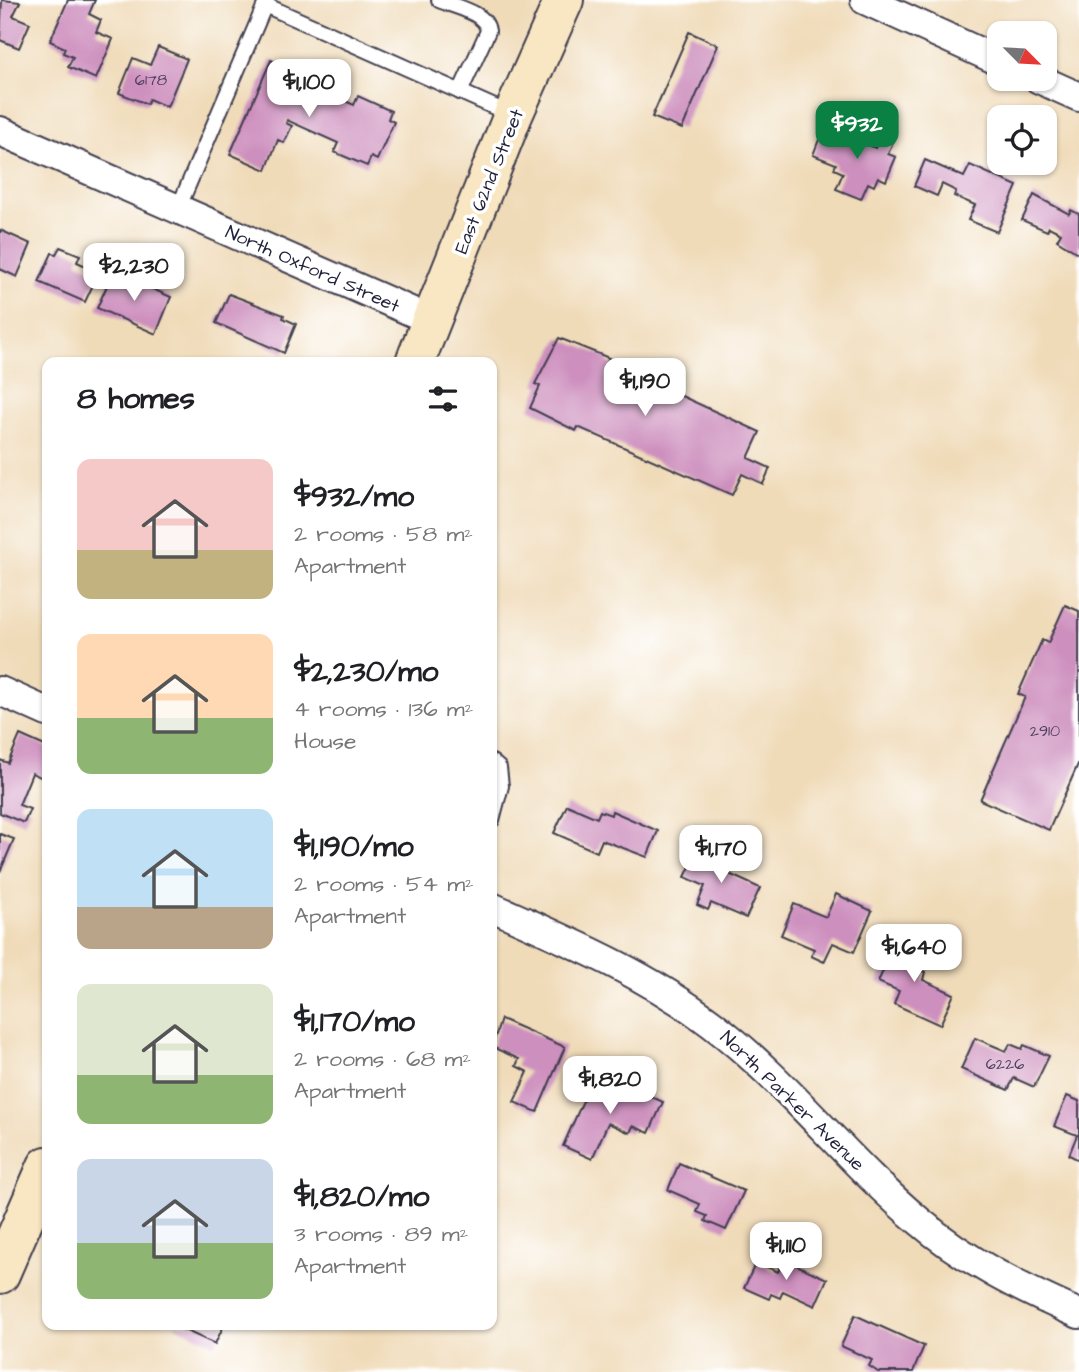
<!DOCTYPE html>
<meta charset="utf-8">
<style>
:root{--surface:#fff;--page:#f2f2f2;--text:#202124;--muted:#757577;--accent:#0b8043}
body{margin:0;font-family:"Architects Daughter",sans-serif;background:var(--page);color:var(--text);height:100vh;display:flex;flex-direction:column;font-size:26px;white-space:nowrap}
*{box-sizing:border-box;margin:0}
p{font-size:23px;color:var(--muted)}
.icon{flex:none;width:38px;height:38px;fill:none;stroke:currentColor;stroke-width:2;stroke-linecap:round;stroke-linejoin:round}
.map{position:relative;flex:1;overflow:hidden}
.drawer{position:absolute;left:42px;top:357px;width:455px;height:973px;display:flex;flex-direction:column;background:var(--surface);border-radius:14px;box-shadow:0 2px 5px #0004}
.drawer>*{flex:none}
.needle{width:46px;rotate:114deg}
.controls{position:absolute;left:987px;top:21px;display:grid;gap:14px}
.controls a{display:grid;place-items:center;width:70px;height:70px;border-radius:14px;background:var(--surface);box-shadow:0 2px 5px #0004;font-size:35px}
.price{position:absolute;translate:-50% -60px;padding:0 16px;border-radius:14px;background:#fff;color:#222;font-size:23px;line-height:46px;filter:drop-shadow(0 2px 4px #0008)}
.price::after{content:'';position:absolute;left:50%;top:42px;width:21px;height:16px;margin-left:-10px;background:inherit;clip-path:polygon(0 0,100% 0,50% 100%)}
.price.selected{background:var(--accent);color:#fff}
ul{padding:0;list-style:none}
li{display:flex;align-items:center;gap:21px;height:175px;padding:0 35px}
li span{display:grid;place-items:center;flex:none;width:196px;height:140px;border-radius:14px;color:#555}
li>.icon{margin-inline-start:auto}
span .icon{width:84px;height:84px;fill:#fffc;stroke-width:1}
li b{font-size:30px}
h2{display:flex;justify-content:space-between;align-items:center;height:84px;padding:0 35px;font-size:30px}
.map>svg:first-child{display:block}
.building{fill:#cd8fbe}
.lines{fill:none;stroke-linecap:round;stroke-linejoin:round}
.lane-casing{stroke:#413e4e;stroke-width:18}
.street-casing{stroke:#413e4e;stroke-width:32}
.secondary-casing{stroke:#413e4e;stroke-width:42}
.lane{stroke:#fff;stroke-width:14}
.street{stroke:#fff;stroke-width:28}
.secondary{stroke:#f9e7c3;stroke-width:38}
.labels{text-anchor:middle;stroke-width:7;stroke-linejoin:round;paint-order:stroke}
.number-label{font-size:16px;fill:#4d3d5c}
.street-label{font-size:19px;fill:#22223b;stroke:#fff}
</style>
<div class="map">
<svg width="1079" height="1372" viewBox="0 0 1079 1372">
<rect width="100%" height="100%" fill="#fff"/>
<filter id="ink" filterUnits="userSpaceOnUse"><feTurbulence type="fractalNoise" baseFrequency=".0143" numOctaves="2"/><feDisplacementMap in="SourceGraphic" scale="14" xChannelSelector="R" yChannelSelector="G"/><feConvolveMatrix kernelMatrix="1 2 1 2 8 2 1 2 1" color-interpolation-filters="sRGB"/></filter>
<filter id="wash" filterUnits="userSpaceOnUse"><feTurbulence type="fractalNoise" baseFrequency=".00686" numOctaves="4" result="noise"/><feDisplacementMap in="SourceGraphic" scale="28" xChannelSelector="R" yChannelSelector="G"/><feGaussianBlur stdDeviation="1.57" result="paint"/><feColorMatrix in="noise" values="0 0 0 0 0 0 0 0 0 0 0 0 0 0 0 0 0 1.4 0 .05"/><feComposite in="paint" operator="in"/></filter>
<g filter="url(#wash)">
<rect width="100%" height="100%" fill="#f0dbb9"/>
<g id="blocks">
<g class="building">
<polygon points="2,0 20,2 13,16 30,23 19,48 0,40"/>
<polygon points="68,0 95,0 89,14 101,20 96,32 113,39 96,79 68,67 73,57 63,53 65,48 50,41"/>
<polygon points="689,32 718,45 682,129 652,117"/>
<polygon points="158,47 187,59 167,107 149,99 147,104 119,93 133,58 150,65"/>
<polygon points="271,60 307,76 304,83 354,105 358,96 391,111 388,119 394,122 377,160 371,157 367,166 334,152 338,143 287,120 286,123 292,126 284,143 278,140 266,170 230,154"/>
<polygon points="882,131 895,137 888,154 896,157 886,181 878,177 874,186 868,183 861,199 836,189 843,173 834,169 836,164 813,155 822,132 845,141 847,136 875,148"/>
<polygon points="925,160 964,177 970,165 1017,186 997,232 968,220 975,205 954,196 956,191 942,184 937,196 914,186"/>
<polygon points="1034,195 1069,214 1071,210 1079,214 1079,254 1057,240 1061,233 1049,227 1047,231 1022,220"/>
<polygon points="0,230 31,244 17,277 0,269"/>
<polygon points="60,247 80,255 77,262 99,272 85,302 39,282 52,253 56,254"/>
<polygon points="113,272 171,297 156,334 97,308"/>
<polygon points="229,294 284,315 283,318 296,324 284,353 216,323"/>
<polygon points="559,338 609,358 607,362 760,432 748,458 770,468 763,484 742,474 732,495 578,427 576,431 530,408 540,386 535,384"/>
<polygon points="1065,605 1079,611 1079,762 1049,830 980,800 1025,697 1018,694 1042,640 1048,643"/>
<polygon points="20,735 47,747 47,780 32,773 19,805 30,809 24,823 0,813 0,760 8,763"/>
<polygon points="567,805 597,818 600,811 611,815 612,811 658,831 647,857 602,840 597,852 554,833"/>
<polygon points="0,834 14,839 0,872"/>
<polygon points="699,847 721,857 719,861 732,867 729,874 760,888 746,918 711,903 708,910 697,905 705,886 685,877"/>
<polygon points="836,894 872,911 854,952 833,943 824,962 811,956 814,949 781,935 794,904 826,917"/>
<polygon points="897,939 922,949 914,968 925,972 923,980 954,994 940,1025 894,1004 899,991 878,982"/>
<polygon points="501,1019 565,1047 537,1112 514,1102 528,1072 516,1066 519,1059 492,1047"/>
<polygon points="975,1038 1006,1051 1010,1044 1022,1049 1024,1045 1049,1056 1034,1087 1014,1078 1008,1090 961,1069"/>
<polygon points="617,1081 663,1102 649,1133 633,1126 630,1133 608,1123 592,1159 563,1146 590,1085 611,1094"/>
<polygon points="1067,1096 1079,1101 1079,1160 1069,1155 1077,1135 1054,1126"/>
<polygon points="679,1163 744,1191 726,1230 705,1221 707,1216 697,1212 700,1204 668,1190"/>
<polygon points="785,1256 795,1261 794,1264 827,1279 815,1306 783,1291 780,1298 771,1294 769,1299 744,1288 756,1262 778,1272"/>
<polygon points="855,1315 924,1346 913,1372 878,1372 869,1366 872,1360 841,1346"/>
<polygon points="173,1325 224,1325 215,1344"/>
</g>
</g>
</g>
<g filter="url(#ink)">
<use href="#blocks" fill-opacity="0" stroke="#413e4e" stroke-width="2"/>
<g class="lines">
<g class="lane-casing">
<g id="lane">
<path d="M439,0C455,7 486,12 488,31L460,92"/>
<polyline points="265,5 510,114"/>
<polyline points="178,209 267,0"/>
<polyline points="492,762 499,768 501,786 492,820"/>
</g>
</g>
<g class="street-casing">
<g id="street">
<polyline points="865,0 999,61"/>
<polyline points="1039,79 1079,97"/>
<polyline points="0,131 433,321"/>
<polyline points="0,691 47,712"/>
<path d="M492,907C568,941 645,973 712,1024C788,1082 846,1160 919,1221C967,1262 1022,1289 1079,1314"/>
</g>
</g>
<g class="secondary-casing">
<g id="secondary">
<polyline points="415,362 513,115 564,0"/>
<polyline points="0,1274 47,1166"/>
</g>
</g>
<use href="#lane" class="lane"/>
<use href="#street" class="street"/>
<use href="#secondary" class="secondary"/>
</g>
</g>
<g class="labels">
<g class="number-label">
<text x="151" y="85">6178</text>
<text x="1045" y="736">2910</text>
<text x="1005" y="1069">6226</text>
</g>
<g class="street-label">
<text transform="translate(488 181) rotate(-68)" y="7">East 62nd Street</text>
<text transform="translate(313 268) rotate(24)" y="7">North Oxford Street</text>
<text transform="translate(793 1100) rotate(44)" y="7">North Parker Avenue</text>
</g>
</g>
</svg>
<div class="controls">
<a><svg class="needle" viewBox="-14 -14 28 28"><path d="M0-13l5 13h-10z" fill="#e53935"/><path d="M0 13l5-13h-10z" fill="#757577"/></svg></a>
<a><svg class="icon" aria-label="locate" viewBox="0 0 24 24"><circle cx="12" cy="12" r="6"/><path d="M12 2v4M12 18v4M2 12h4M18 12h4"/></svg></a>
</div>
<b class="price" style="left:309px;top:119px">$1,100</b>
<b class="price selected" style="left:857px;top:161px">$932</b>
<b class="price" style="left:134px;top:303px">$2,230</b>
<b class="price" style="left:645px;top:418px">$1,190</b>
<b class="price" style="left:721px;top:885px">$1,170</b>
<b class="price" style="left:914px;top:984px">$1,640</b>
<b class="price" style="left:610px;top:1116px">$1,820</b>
<b class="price" style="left:786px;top:1282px">$1,110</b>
<section class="drawer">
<h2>8 homes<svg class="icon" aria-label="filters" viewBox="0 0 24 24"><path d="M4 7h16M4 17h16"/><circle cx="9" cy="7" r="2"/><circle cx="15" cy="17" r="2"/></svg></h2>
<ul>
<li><span style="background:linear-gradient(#f6c9c9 65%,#c2b280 0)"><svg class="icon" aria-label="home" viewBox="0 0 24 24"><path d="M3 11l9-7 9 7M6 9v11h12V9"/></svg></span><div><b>$932/mo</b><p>2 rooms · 58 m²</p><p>Apartment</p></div></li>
<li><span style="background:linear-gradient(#ffd9b3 60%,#8fb573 0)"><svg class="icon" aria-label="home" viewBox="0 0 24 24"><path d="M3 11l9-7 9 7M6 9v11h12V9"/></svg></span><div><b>$2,230/mo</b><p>4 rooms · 136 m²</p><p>House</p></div></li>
<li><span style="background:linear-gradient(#bfe0f5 70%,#b9a48a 0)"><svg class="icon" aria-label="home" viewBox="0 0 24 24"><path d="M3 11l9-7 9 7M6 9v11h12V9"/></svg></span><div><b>$1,190/mo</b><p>2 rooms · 54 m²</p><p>Apartment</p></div></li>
<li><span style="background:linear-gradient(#dfe7d0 65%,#8fb573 0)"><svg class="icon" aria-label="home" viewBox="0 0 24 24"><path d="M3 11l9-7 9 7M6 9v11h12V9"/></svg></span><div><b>$1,170/mo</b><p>2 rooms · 68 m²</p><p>Apartment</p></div></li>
<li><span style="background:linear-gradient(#c9d6e8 60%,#8fb573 0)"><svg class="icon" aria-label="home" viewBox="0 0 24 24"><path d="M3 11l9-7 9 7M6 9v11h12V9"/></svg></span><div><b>$1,820/mo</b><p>3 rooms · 89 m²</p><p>Apartment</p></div></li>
</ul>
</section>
</div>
